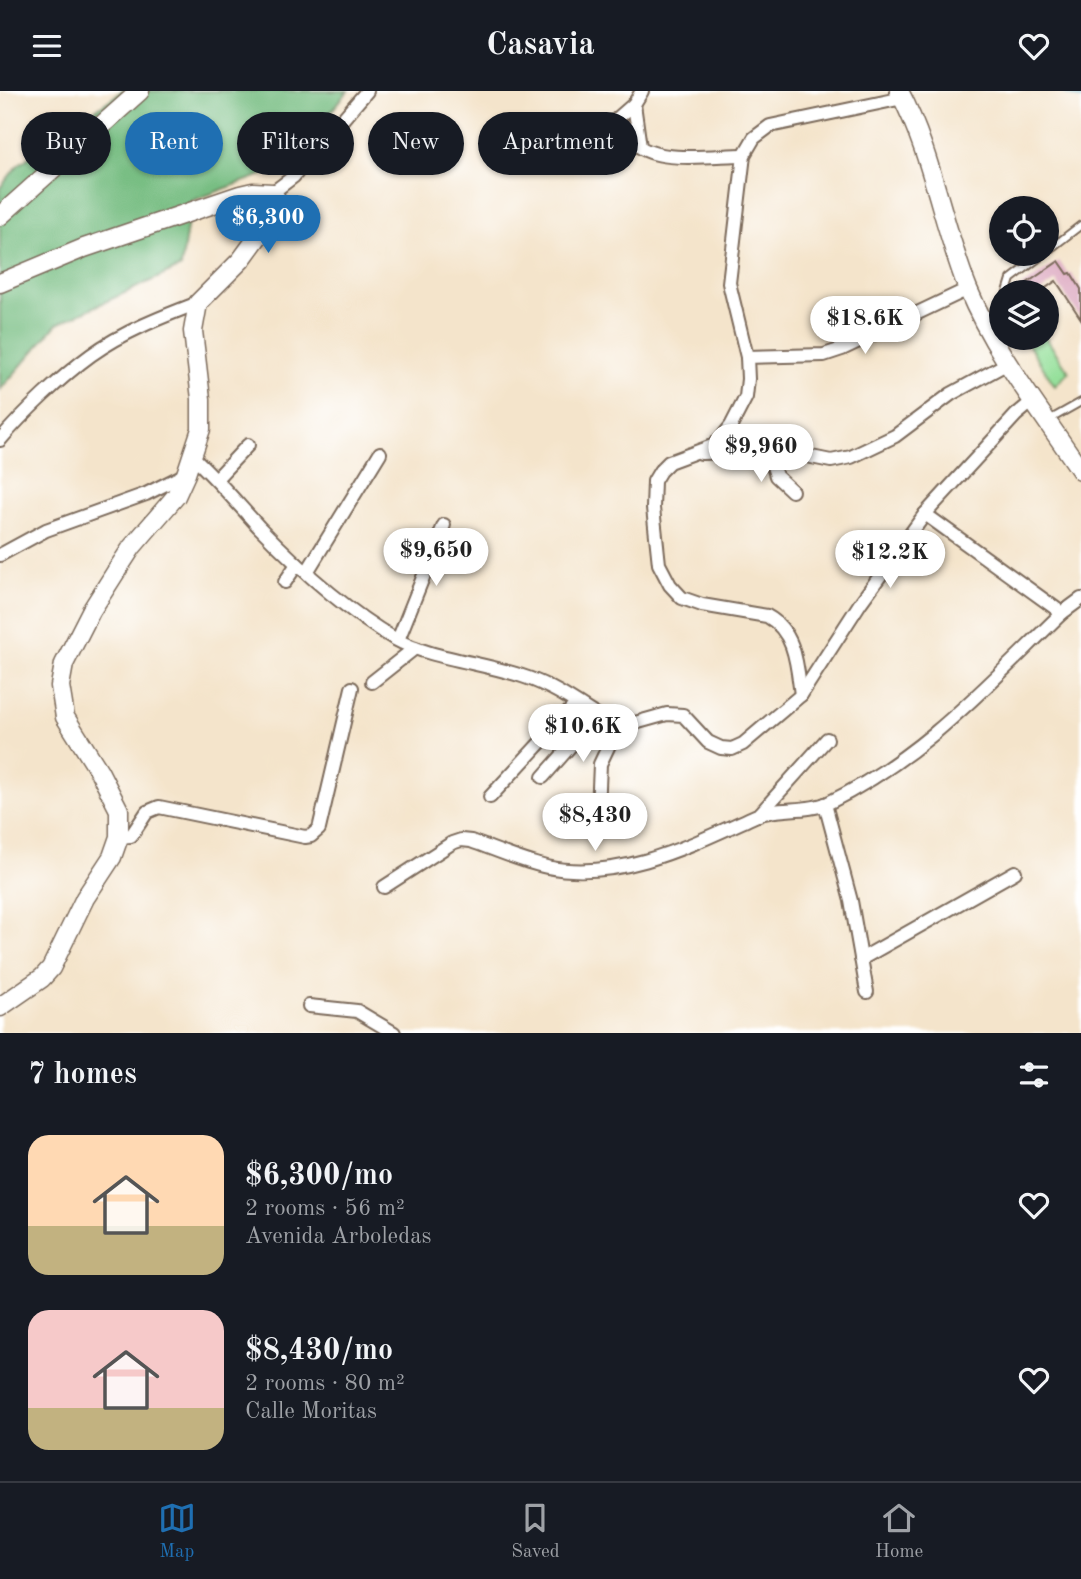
<!DOCTYPE html>
<meta charset="utf-8">
<style>
:root{--surface:#171b24;--page:#20242c;--text:#f1f3f6;--muted:#9ea1a6;--line:#363941;--accent:#1f6fb2}
body{margin:0;font-family:"Old Standard TT",serif;background:var(--page);color:var(--text);height:100vh;display:flex;flex-direction:column;font-size:26px;white-space:nowrap}
*{box-sizing:border-box;margin:0}
p{font-size:23px;color:var(--muted)}
.icon{flex:none;width:38px;height:38px;fill:none;stroke:currentColor;stroke-width:2;stroke-linecap:round;stroke-linejoin:round}
.map{position:relative;height:942px;overflow:hidden}
.details{display:flex;flex-direction:column;background:var(--surface);flex:1}
.details>*{flex:none}
.hud{position:absolute;left:21px;top:21px;width:700px;height:63px;display:flex;gap:14px}
.fabs{position:absolute;left:989px;top:105px;display:grid;gap:14px}
.fabs a{display:grid;place-items:center;width:70px;height:70px;border-radius:50%;background:var(--surface);box-shadow:0 2px 5px #0004;font-size:35px}
.price{position:absolute;translate:-50% -60px;padding:0 16px;border-radius:24px;background:#fff;color:#222;font-size:23px;line-height:46px;filter:drop-shadow(0 2px 4px #0008)}
.price::after{content:'';position:absolute;left:50%;top:42px;width:21px;height:16px;margin-left:-10px;background:inherit;clip-path:polygon(0 0,100% 0,50% 100%)}
.price.current{background:var(--accent);color:#fff}
ul{padding:0;list-style:none}
li{display:flex;align-items:center;gap:21px;height:175px;padding:0 28px}
li span{display:grid;place-items:center;flex:none;width:196px;height:140px;border-radius:21px;color:#555}
li>.icon{margin-inline-start:auto}
span .icon{width:84px;height:84px;fill:#fffc;stroke-width:1}
li b{font-size:30px}
h2{display:flex;justify-content:space-between;align-items:center;height:84px;padding:0 28px;font-size:30px}
.chip{padding:0 24px;border-radius:32px;background:var(--surface);box-shadow:0 2px 5px #0004;font-size:24px;line-height:63px}
.chip.current{background:var(--accent);color:#fff}
header{display:flex;justify-content:space-between;align-items:center;height:91px;padding:0 28px;background:var(--surface);font-size:32px;font-weight:600}
.tab-bar{display:flex;justify-content:space-around;align-items:center;height:98px;border-top:2px solid var(--line);background:var(--surface);font-size:19px;color:var(--muted)}
.tab-bar a{display:grid;justify-items:center;gap:4px}
.tab-bar .current{color:var(--accent)}
.map>svg:first-child{display:block}
.green{fill:#96e09b;stroke:#68855c;stroke-width:2}
.forest{fill:#78be83;stroke:#5a7450;stroke-width:2}
.lines{fill:none;stroke-linecap:round;stroke-linejoin:round}
.stream{stroke:#4bb1ca;stroke-width:3.5}
.building{fill:#dca6be}
.lane-casing{stroke:#7c6b5b;stroke-width:10}
.street-casing{stroke:#7c6b5b;stroke-width:16}
.secondary-casing{stroke:#7c6b5b;stroke-width:21}
.lane{stroke:#fff;stroke-width:6}
.street{stroke:#fff;stroke-width:12}
.secondary{stroke:#fff;stroke-width:18}
</style>
<header><svg class="icon" aria-label="menu" viewBox="0 0 24 24"><path d="M4 6h16M4 12h16M4 18h16"/></svg>Casavia<svg class="icon" aria-label="heart" viewBox="0 0 24 24"><path d="M12 20l-8-8c-3-5 5-10 8-4 3-6 11-1 8 4z"/></svg></header>
<div class="map">
<svg width="1081" height="942" viewBox="0 0 1081 942">
<rect width="100%" height="100%" fill="#fff"/>
<filter id="ink" filterUnits="userSpaceOnUse"><feTurbulence type="fractalNoise" baseFrequency=".0143" numOctaves="2"/><feDisplacementMap in="SourceGraphic" scale="14" xChannelSelector="R" yChannelSelector="G"/><feConvolveMatrix kernelMatrix="1 2 1 2 8 2 1 2 1" color-interpolation-filters="sRGB"/></filter>
<filter id="wash" filterUnits="userSpaceOnUse"><feTurbulence type="fractalNoise" baseFrequency=".00686" numOctaves="4" result="noise"/><feDisplacementMap in="SourceGraphic" scale="28" xChannelSelector="R" yChannelSelector="G"/><feGaussianBlur stdDeviation="1.57" result="paint"/><feColorMatrix in="noise" values="0 0 0 0 0 0 0 0 0 0 0 0 0 0 0 0 0 1.4 0 .05"/><feComposite in="paint" operator="in"/></filter>
<g filter="url(#wash)">
<rect width="100%" height="100%" fill="#f4e4cb"/>
<polygon class="green" points="1024,247 1046,247 1069,281 1055,295"/>
<polygon class="forest" points="122,0 348,0 311,45 282,25 262,56 273,80 191,110 181,176 57,233 0,299 0,97 18,74"/>
<g class="lines">
<polyline class="stream" points="1062,0 1081,7"/>
</g>
<g id="blocks">
<polygon class="building" points="1059,170 1068,183 1071,182 1081,198 1081,228 1056,190 1040,201 1014,201"/>
</g>
</g>
<g filter="url(#ink)">
<use href="#blocks" fill-opacity="0" stroke="#7c6b5b" stroke-width="2"/>
<g class="lines">
<g class="lane-casing">
<g id="lane">
<polyline points="1046,161 1081,134"/>
<polyline points="1007,201 1011,188 1044,163"/>
<polyline points="991,241 1001,221"/>
<polyline points="1049,329 1081,311"/>
</g>
</g>
<g class="street-casing">
<g id="street">
<path d="M634,13L640,56C663,72 716,64 744,64"/>
<polyline points="583,72 618,27 634,13 642,0"/>
<polyline points="272,102 293,86 367,0"/>
<polyline points="747,266 824,264 842,258 968,198"/>
<path d="M0,349C23,322 62,285 91,264C123,241 161,226 198,212"/>
<polyline points="701,362 782,360 831,370 851,366 895,345 951,303 1008,272"/>
<polyline points="769,362 776,385 792,400"/>
<path d="M193,366C217,388 237,412 259,436C299,477 345,519 395,548C431,568 487,572 528,587C560,598 588,621 617,637L667,623L683,624L708,651L721,657L732,658L743,653L801,604L861,511L925,423L1016,324L1034,309"/>
<polyline points="217,387 248,354"/>
<polyline points="925,423 1062,522"/>
<polyline points="0,464 46,439 146,403 186,383"/>
<polyline points="307,481 380,362"/>
<polyline points="285,491 297,473"/>
<polyline points="398,549 444,434"/>
<polyline points="372,591 415,557"/>
<path d="M801,604C797,575 796,541 767,525L702,514L682,507L670,494L659,473L653,417L654,390L660,380L669,371L712,355L720,349L731,335L746,306L748,288L747,266L729,192L744,64L754,47L770,35L903,7"/>
<polyline points="543,686 596,626"/>
<polyline points="490,706 576,613"/>
<polyline points="825,713 851,810 867,901"/>
<polyline points="598,720 600,673 617,637"/>
<polyline points="759,724 827,648"/>
<polyline points="119,746 131,745 147,721 159,716 305,746 311,745 319,738 352,597"/>
<path d="M384,796L452,752L461,749L471,750C496,759 521,770 547,776C619,791 691,754 755,725C777,715 806,722 828,712C923,666 987,594 1062,522L1081,508"/>
<polyline points="861,868 1015,781"/>
<polyline points="309,915 357,920 394,942"/>
</g>
</g>
<g class="secondary-casing">
<g id="secondary">
<path d="M899,0C932,62 942,133 968,198C995,263 1042,321 1081,380"/>
<polyline points="0,125 140,0"/>
<polyline points="0,192 84,157 240,104 253,101 272,102 277,109 276,121 241,169 198,212 193,240 201,308 201,338 186,383 176,405 132,456 117,479 91,520 64,573 60,595 65,626 99,680 119,719 119,746 112,766 85,807 51,877 42,887 0,916"/>
</g>
</g>
<use href="#lane" class="lane"/>
<use href="#street" class="street"/>
<use href="#secondary" class="secondary"/>
</g>
</g>
</svg>
<div class="fabs">
<a><svg class="icon" aria-label="locate" viewBox="0 0 24 24"><circle cx="12" cy="12" r="6"/><path d="M12 2v4M12 18v4M2 12h4M18 12h4"/></svg></a>
<a><svg class="icon" aria-label="layers" viewBox="0 0 24 24"><path d="M12 4l9 5-9 5-9-5zM3 14l9 5 9-5"/></svg></a>
</div>
<b class="price current" style="left:268px;top:164px">$6,300</b>
<b class="price" style="left:865px;top:265px">$18.6K</b>
<b class="price" style="left:761px;top:393px">$9,960</b>
<b class="price" style="left:436px;top:497px">$9,650</b>
<b class="price" style="left:890px;top:499px">$12.2K</b>
<b class="price" style="left:583px;top:673px">$10.6K</b>
<b class="price" style="left:595px;top:762px">$8,430</b>
<div class="hud">
<a class="chip">Buy</a>
<a class="chip current">Rent</a>
<a class="chip">Filters</a>
<a class="chip">New</a>
<a class="chip">Apartment</a>
</div>
</div>
<section class="details">
<h2>7 homes<svg class="icon" aria-label="filters" viewBox="0 0 24 24"><path d="M4 7h16M4 17h16"/><circle cx="9" cy="7" r="2"/><circle cx="15" cy="17" r="2"/></svg></h2>
<ul>
<li><span style="background:linear-gradient(#ffd9b3 65%,#c2b280 0)"><svg class="icon" aria-label="home" viewBox="0 0 24 24"><path d="M3 11l9-7 9 7M6 9v11h12V9"/></svg></span><div><b>$6,300/mo</b><p>2 rooms · 56 m²</p><p>Avenida Arboledas</p></div><svg class="icon" aria-label="heart" viewBox="0 0 24 24"><path d="M12 20l-8-8c-3-5 5-10 8-4 3-6 11-1 8 4z"/></svg></li>
<li><span style="background:linear-gradient(#f6c9c9 70%,#c2b280 0)"><svg class="icon" aria-label="home" viewBox="0 0 24 24"><path d="M3 11l9-7 9 7M6 9v11h12V9"/></svg></span><div><b>$8,430/mo</b><p>2 rooms · 80 m²</p><p>Calle Moritas</p></div><svg class="icon" aria-label="heart" viewBox="0 0 24 24"><path d="M12 20l-8-8c-3-5 5-10 8-4 3-6 11-1 8 4z"/></svg></li>
</ul>
</section>
<nav class="tab-bar">
<a class="current"><svg class="icon" aria-label="map" viewBox="0 0 24 24"><path d="M3 6l6-2 6 2 6-2v14l-6 2-6-2-6 2zM9 4v14M15 6v14"/></svg>Map</a>
<a><svg class="icon" aria-label="saved" viewBox="0 0 24 24"><path d="M7 4h10v16l-5-4-5 4z"/></svg>Saved</a>
<a><svg class="icon" aria-label="home" viewBox="0 0 24 24"><path d="M3 11l9-7 9 7M6 9v11h12V9"/></svg>Home</a>
</nav>
